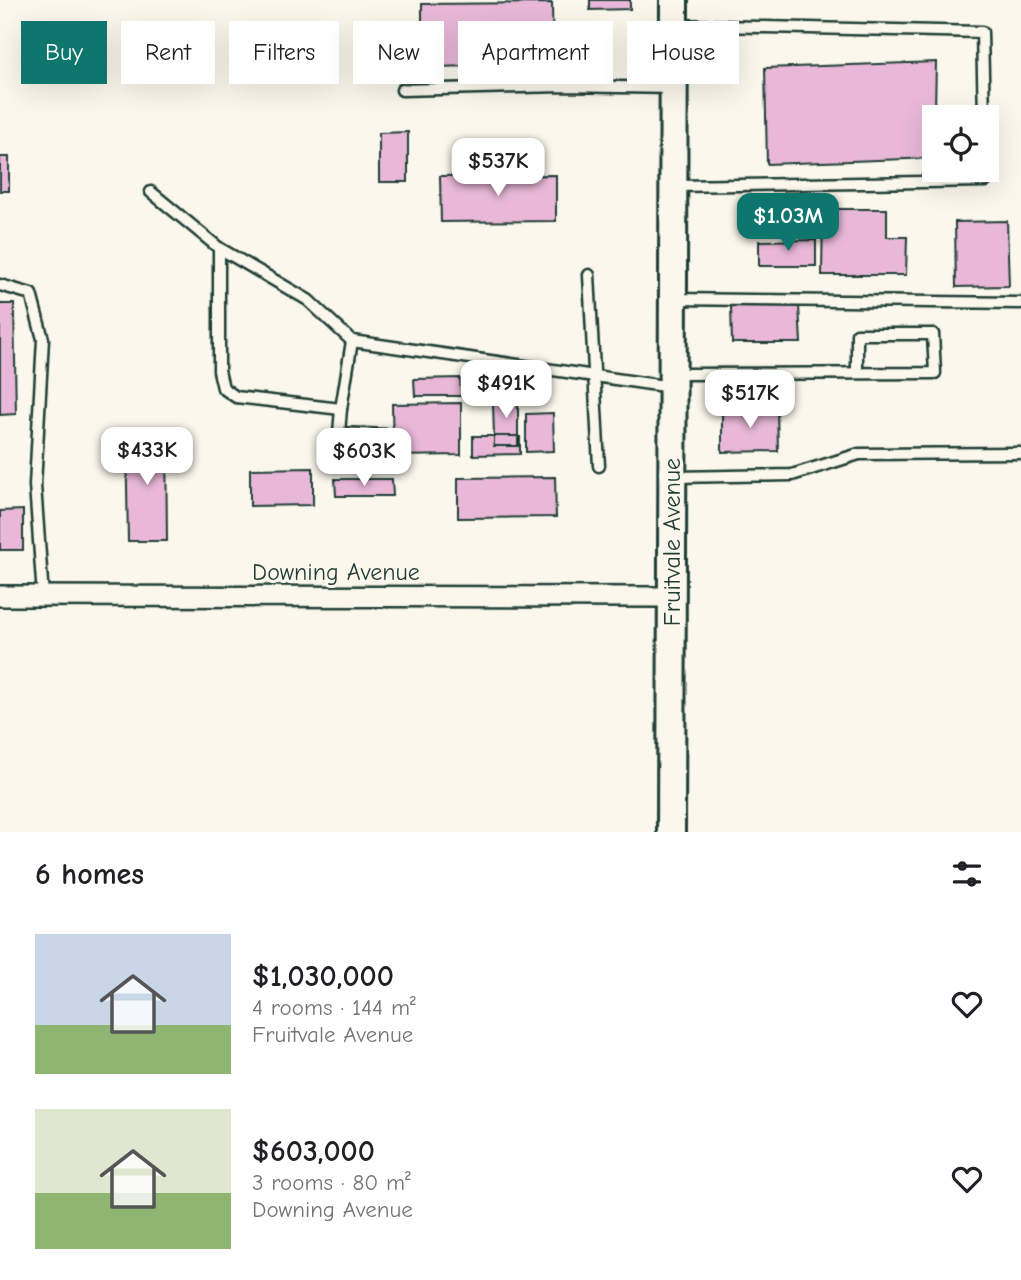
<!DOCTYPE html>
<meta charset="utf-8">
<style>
:root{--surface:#fff;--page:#f2f2f2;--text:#202124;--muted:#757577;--accent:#0f766e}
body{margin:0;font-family:"Comic Neue",sans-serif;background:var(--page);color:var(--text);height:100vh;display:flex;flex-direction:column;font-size:26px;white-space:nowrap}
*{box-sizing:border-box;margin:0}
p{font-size:23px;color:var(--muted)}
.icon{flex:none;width:38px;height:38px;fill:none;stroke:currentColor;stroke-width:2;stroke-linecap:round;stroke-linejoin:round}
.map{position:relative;height:832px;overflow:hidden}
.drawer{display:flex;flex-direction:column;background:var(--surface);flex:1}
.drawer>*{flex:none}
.hud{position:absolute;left:21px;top:21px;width:980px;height:63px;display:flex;gap:14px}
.buttons{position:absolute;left:922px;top:105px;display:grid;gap:14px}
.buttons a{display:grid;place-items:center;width:77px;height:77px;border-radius:0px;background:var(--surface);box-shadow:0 7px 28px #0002;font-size:35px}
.price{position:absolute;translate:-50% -60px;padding:0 16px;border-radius:14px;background:#fff;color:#222;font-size:23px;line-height:46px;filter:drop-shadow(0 2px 4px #0008)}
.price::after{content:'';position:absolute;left:50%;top:42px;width:21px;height:16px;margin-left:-10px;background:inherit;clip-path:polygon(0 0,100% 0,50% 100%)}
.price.current{background:var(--accent);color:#fff}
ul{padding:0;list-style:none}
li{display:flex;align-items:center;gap:21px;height:175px;padding:0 35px}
li span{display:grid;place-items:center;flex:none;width:196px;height:140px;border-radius:0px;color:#555}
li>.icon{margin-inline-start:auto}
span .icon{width:84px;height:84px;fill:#fffc;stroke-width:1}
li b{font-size:30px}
h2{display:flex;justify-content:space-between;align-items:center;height:84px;padding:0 35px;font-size:30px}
.chip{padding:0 24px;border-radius:0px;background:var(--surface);box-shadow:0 7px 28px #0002;font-size:24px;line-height:63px}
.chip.current{background:var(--accent);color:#fff}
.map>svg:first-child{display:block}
.building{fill:#e9b8d8;stroke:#1f3d34;stroke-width:2}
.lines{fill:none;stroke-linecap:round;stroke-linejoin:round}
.service-casing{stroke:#1f3d34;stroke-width:15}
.minor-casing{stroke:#1f3d34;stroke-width:24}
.secondary-casing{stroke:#1f3d34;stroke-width:32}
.service{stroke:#fbf7ec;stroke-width:10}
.minor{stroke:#fbf7ec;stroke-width:19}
.secondary{stroke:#fbf7ec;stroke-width:26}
.labels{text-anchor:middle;stroke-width:6;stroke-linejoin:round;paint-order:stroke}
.street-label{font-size:24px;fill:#1f3d34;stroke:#fbf7ec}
</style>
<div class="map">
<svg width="1021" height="832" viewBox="0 0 1021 832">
<rect width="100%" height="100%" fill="#fbf7ec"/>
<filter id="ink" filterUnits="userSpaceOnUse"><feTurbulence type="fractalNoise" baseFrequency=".0143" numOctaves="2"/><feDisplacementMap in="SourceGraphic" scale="14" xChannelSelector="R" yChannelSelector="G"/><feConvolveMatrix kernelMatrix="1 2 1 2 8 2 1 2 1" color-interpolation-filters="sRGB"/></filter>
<g filter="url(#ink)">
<g class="building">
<polygon points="590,0 630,0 630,9 590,10"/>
<polygon points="552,3 553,65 422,67 422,4"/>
<polygon points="936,62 934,158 767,164 765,68"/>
<polygon points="408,132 408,182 379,182 379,133"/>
<rect x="0" y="157" width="9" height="34"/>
<polygon points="556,175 556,221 441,222 440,176"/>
<polygon points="823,209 887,209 887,237 907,237 906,275 822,275"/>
<polygon points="1007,221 1009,286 956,287 955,222"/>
<polygon points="816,240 816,266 759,266 759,241"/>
<polygon points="0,304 14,304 16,414 0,415"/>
<polygon points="731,306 799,306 801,343 732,343"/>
<polygon points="460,378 461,396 415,396 414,379"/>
<polygon points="461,403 461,455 393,456 392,404"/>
<polygon points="493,404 518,404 518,436 494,436"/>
<polygon points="722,408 777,408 778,451 722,452"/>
<polygon points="553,413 554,451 526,452 526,414"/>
<polygon points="126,433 166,433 167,541 128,541"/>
<polygon points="473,436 494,436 494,446 518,446 520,436 520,454 473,455"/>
<rect x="494" y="436" width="24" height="10"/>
<polygon points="313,468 313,505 250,506 250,469"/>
<polygon points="555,477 556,517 458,518 458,478"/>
<polygon points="335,479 392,479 393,496 336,496"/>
<polygon points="23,510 23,550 0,550 0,511"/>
</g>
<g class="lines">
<g class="service-casing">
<g id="service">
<polyline points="674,25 982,32 984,117"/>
<polyline points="402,90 563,86 673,88"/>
<polyline points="675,186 986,181 986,170"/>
<polyline points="151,192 219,248 308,300 352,341 671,387"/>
<polyline points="219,248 219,371 223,388 236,397 341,409 352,341"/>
<polyline points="589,275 599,466"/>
<polyline points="0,285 31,294 43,339 35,485 43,597"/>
<polyline points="673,299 1021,303"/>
<polyline points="675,374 935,373 933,334 857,334 857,373"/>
<polyline points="341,409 339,433 386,435"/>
<polyline points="675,477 792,475 859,454 1021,453"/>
</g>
</g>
<g class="minor-casing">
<polyline id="minor" points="0,596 672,597"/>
</g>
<g class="secondary-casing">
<polyline id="secondary" points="671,832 674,0"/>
</g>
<use href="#service" class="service"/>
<use href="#minor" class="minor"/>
<use href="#secondary" class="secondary"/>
</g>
</g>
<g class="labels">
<g class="street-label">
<text transform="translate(672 542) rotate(-90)" y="8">Fruitvale Avenue</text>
<text x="336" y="580">Downing Avenue</text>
</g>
</g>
</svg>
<div class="buttons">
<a><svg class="icon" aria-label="locate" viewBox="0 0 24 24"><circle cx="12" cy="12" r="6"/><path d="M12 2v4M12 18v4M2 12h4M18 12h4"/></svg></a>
</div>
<b class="price" style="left:498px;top:198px">$537K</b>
<b class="price current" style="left:788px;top:253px">$1.03M</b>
<b class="price" style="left:506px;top:420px">$491K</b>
<b class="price" style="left:750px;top:430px">$517K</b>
<b class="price" style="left:147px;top:487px">$433K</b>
<b class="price" style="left:364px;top:488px">$603K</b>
<div class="hud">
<a class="chip current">Buy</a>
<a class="chip">Rent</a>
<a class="chip">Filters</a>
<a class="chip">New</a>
<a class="chip">Apartment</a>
<a class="chip">House</a>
</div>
</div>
<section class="drawer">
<h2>6 homes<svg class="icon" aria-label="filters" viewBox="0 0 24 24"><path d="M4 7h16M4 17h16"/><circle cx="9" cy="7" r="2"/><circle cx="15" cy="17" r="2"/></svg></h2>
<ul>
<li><span style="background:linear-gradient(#c9d6e8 65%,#8fb573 0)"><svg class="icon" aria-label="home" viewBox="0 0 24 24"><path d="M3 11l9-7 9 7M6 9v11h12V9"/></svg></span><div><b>$1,030,000</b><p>4 rooms · 144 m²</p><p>Fruitvale Avenue</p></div><svg class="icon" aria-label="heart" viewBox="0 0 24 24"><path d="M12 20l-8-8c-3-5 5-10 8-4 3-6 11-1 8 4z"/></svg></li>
<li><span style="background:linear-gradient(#dfe7d0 60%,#8fb573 0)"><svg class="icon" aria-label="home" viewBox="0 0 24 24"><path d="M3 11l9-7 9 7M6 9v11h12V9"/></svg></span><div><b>$603,000</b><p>3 rooms · 80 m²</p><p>Downing Avenue</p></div><svg class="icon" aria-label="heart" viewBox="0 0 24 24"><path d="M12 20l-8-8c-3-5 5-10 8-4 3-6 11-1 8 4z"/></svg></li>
</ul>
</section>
